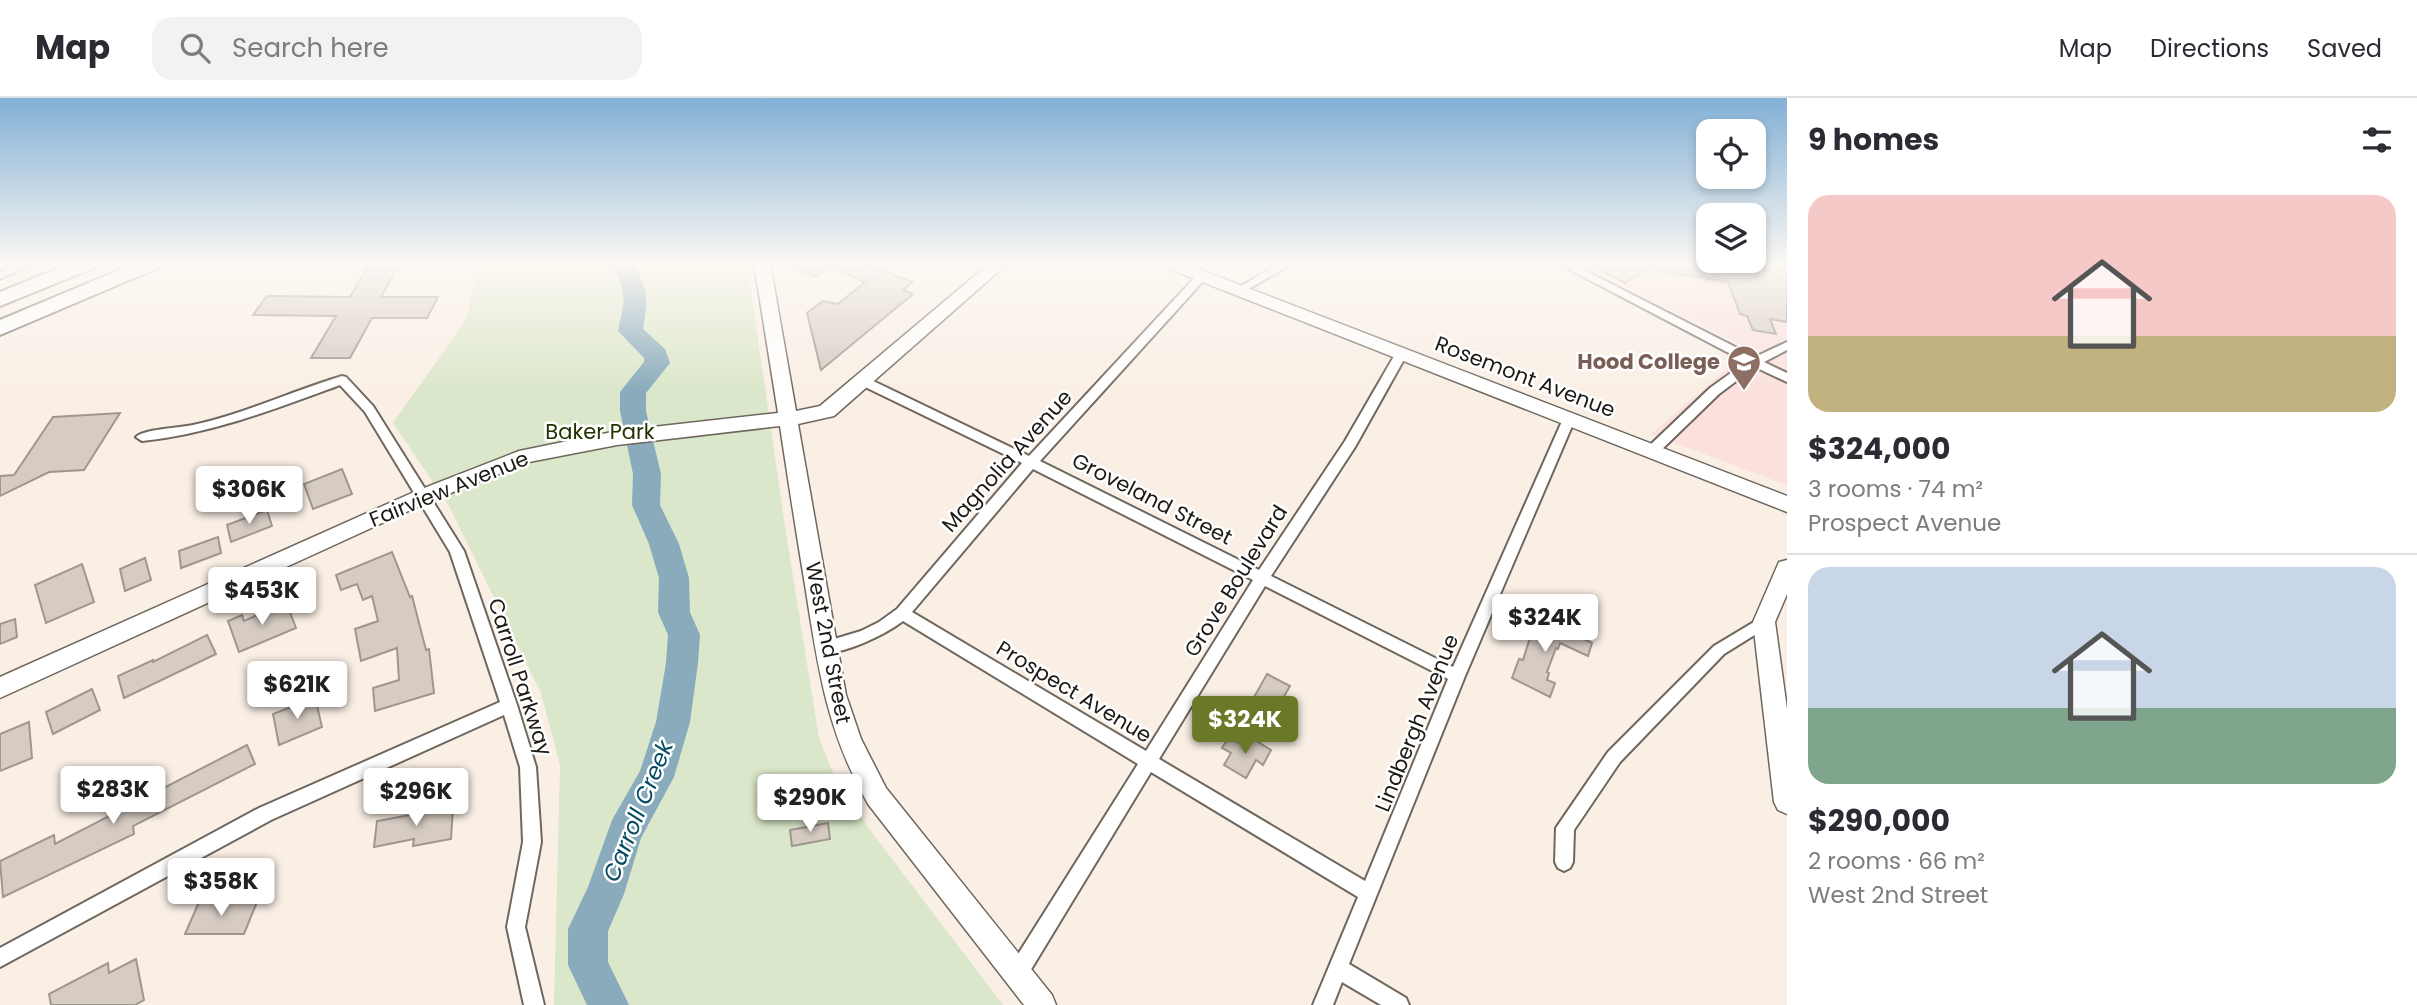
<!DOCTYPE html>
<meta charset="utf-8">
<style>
:root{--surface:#fff;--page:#f2f2f3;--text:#2b2b33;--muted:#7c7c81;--line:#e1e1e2;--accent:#697927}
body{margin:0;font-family:Poppins,sans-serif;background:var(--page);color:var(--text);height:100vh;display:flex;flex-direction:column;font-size:26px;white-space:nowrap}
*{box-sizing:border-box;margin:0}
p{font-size:23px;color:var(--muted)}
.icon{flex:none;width:38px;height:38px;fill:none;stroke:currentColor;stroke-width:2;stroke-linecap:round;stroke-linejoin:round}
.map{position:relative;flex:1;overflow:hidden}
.details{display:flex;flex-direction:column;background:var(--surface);width:630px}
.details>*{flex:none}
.controls{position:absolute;left:1696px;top:21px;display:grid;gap:14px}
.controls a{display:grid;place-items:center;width:70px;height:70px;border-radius:14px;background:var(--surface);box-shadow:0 4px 10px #0003;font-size:35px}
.price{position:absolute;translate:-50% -60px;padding:0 16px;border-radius:7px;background:#fff;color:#222;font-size:23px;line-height:46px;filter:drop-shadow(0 2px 4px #0008)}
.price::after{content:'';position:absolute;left:50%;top:42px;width:21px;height:16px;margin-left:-10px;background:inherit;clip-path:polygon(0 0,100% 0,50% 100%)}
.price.on{background:var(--accent);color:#fff}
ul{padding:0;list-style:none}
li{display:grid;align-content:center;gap:14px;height:371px;padding:0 21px}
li+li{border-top:2px solid var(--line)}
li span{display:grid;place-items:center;height:217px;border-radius:21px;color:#555}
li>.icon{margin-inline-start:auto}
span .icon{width:126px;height:126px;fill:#fffc;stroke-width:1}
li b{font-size:30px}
h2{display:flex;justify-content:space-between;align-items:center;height:84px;padding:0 21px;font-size:30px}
header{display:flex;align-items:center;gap:42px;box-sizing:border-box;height:98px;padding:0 35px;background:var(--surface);border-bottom:2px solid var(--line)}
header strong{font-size:33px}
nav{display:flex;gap:38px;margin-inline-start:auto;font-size:24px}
.search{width:490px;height:63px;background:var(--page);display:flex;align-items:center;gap:18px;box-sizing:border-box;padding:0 24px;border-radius:21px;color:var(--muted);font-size:26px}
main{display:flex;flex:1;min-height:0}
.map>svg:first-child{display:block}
.education{fill:#fbe0dd}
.green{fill:#dbe7ca}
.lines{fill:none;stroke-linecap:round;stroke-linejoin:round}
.river{fill:#89abbb;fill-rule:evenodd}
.building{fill:#d6ccc3;stroke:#9f968e;stroke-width:2}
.street-casing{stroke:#6f675e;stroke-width:4}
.secondary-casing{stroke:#6f675e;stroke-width:3}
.highway-casing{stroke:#6f675e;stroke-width:4}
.street{fill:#fff;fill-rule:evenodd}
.secondary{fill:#fff;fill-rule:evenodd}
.highway{fill:#fff;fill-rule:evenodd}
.labels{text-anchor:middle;stroke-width:5;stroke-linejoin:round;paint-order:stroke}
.education-label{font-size:21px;font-weight:bold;fill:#785e54;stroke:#fff;text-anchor:end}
.street-label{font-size:21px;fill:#1d1a16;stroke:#fff}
.park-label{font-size:21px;fill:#233200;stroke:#fff}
.water-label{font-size:23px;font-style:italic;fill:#044a62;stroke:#fff}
</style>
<header>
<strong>Map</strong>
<div class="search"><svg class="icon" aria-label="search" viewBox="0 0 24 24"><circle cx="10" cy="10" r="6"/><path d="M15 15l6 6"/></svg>Search here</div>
<nav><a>Map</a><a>Directions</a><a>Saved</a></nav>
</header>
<main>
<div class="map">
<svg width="1787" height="907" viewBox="0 0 1787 907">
<rect width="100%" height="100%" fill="#f9efe5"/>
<polygon class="education" points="1576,165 1787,165 1787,387 1651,336 1750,251"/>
<polygon class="green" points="480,165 747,165 786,435 819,640 835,680 870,732 1003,907 554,907 560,667 541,595 449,408 393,325 466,222"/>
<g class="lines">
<path class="river" d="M610,165H632C649,192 648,201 643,231L665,251L670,265L646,295V313L661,376L660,407L679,446L689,480L690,514L700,537L698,565L690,624L674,679L641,740L624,796L608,833V864L629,907H587L568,867V831L588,789L612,722L640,673L656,624L666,565L668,537L658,514L659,480L649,446L632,407L633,376L620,313V294L644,264V260L618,233C625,200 628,194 610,165Z"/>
</g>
<g class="building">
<polygon points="370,165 400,165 381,199 438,199 427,220 372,220 350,260 311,260 336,218 253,217 267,198 350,199"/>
<polygon points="784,165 863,165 913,184 903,192 913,196 821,272 807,215 823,203 838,206 865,184 830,168 816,179"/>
<polygon points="1587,165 1654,165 1625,185"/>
<polygon points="1655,165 1725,165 1766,172 1763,165 1787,165 1787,224 1770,221 1776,236 1753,232 1747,218 1740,216 1728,184 1654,172"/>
<polygon points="120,315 84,372 49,374 0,398 0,378 14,377 53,319"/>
<polygon points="342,371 352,396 313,411 304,386"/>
<polygon points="267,412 272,428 231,444 227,427"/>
<polygon points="218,439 221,455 181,470 179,453"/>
<polygon points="392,454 410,499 412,498 426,552 429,551 434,595 375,613 373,590 399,582 397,550 361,563 355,531 378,523 372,498 363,502 357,486 341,492 336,477"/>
<polygon points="145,460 151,482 125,493 120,471"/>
<polygon points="82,466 94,504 46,525 35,487"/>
<polygon points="286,504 296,530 239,554 228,523 242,517 244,523"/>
<polygon points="1537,517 1592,545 1588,558 1560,545 1558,551 1556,550 1547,574 1549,575 1547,582 1555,585 1550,599 1512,580 1519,561 1523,562"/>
<polygon points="15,521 17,539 0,546 0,526"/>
<polygon points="207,537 216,556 124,600 118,578 153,562 153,564"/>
<polygon points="1267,576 1290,588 1267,629 1244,617"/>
<polygon points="92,591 100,612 53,636 46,614"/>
<polygon points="315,599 322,629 279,647 273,616"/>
<polygon points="29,624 32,660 0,673 0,636"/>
<polygon points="1229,639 1248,650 1253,641 1271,652 1263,667 1256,662 1246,680 1224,667 1231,655 1222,650"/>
<polygon points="247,647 255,666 133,728 134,736 3,799 0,763 54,737 55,746"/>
<polygon points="453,709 451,741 413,748 414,741 374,749 377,723"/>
<polygon points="828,725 830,741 792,748 790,732"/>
<polygon points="199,804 257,804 244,836 185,836"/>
<polygon points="136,861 144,902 135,907 51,907 49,896 108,865 109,875"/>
</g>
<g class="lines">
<g class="street-casing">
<g id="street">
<polygon points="21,165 35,165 0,181 0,174"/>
<polygon points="1280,165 1293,165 1242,195 1238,196 1233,193"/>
<polygon points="1557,165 1570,165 1755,259 1787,244 1787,252 1764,264 1787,275 1787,284 1755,269 1719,296 1657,356 1647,356 1646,353 1647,350 1710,290 1746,264"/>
<path d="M1202,175L1207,178L1206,180L1040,363L1259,472L1345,343L1397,253H1405L1407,256L1355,349L1271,478L1453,569L1563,321L1569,317L1575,321L1465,578L1349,866L1406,900L1409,907H1381L1342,884L1333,907H1313L1358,799L1151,674L1024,883L1017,885L1010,883L1008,876L1010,869L1138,666L903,523C888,535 839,560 821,553L818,549L821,545L861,533L879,524L897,511L1022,365L861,287L859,284L861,281H869L1029,358L1198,176ZM1033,371L1253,482L1146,653L912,514ZM1265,488L1448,581L1365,783L1159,661Z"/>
<path d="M342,278L346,279L373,308L464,453L517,607L536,669L541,744L525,829L544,907H524L507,829L523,744L520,669L504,617L271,722L0,869V850L259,710L500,604L450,454L365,314L340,287C275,311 211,336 142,343L136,339C144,331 179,330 193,327C244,316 292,293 342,278Z"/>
<polygon points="1764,518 1769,520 1771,524 1769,528 1724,556 1620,664 1574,732 1573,764 1570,770 1564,773 1558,770 1555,764 1556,730 1608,654 1714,548"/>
</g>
</g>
<g class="secondary-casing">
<g id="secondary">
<path d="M754,165H770L796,313L820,308L990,165H1008L834,318L798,326L846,597L861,641L886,690L1052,897L1056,907H1024L868,706C826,632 818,569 805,487C796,434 788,381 780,328L617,347L529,364L428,404L0,600V579L414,394L519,353L617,333L778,315Z"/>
<polygon points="1160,165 1183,165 1787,398 1787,414 1162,168"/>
<polygon points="1787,462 1787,496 1775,524 1787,611 1787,716 1778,712 1774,704 1753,524 1779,464"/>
</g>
</g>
<g class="highway-casing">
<g id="highway">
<polygon points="71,165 99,165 96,169 0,208 0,194"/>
<polygon points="136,165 163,165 160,169 0,237 0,222"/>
</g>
</g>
<use href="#street" class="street"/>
<use href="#secondary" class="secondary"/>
<use href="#highway" class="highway"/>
</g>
<linearGradient id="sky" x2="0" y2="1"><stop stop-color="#82b0d6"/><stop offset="0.57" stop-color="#fcf8f3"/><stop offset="1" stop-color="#fcf8f3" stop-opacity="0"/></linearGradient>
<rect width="1787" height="292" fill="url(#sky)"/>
<defs>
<g id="university-pin" transform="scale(1.75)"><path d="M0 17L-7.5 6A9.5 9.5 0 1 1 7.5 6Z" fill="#8d6e63" stroke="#fff"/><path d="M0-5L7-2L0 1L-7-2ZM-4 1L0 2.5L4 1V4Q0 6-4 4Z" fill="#fff"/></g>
</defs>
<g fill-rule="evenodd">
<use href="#university-pin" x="1744" y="264"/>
</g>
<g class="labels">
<g class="education-label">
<text x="1720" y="271">Hood College</text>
</g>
<g class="street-label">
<text transform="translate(1525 279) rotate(21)" y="7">Rosemont Avenue</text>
<text transform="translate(1007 363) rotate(-48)" y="7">Magnolia Avenue</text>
<text transform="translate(449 391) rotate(-22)" y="7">Fairview Avenue</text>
<text transform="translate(1152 401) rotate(27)" y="7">Groveland Street</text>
<text transform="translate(1236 483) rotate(-58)" y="7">Grove Boulevard</text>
<text transform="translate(828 545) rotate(79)" y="7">West 2nd Street</text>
<text transform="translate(520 579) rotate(72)" y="7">Carroll Parkway</text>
<text transform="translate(1074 594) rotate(31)" y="7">Prospect Avenue</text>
<text transform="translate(1417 625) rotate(-68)" y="7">Lindbergh Avenue</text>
</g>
<g class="park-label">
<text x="600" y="341">Baker Park</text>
</g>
<g class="water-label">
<text transform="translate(638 713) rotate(-68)" y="8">Carroll Creek</text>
</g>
</g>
</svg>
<div class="controls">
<a><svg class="icon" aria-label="locate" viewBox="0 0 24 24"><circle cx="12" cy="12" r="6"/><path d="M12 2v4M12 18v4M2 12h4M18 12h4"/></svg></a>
<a><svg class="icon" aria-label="layers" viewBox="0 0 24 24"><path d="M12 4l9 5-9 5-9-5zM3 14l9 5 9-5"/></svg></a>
</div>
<b class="price" style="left:249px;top:428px">$306K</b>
<b class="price" style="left:262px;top:529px">$453K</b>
<b class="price" style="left:1545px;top:556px">$324K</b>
<b class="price" style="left:297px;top:623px">$621K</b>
<b class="price on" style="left:1245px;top:658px">$324K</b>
<b class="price" style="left:113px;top:728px">$283K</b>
<b class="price" style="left:416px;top:730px">$296K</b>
<b class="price" style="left:810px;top:736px">$290K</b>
<b class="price" style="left:221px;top:820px">$358K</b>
</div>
<section class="details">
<h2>9 homes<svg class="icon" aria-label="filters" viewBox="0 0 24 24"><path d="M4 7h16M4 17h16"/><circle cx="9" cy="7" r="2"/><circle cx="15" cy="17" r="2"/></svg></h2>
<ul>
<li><span style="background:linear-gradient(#f6c9c9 65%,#c2b280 0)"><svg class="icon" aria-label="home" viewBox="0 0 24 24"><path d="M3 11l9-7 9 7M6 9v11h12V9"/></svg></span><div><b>$324,000</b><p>3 rooms · 74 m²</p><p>Prospect Avenue</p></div></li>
<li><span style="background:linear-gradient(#c9d6e8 65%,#7fa58c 0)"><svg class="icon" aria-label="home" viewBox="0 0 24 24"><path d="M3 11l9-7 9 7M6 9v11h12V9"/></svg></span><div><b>$290,000</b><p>2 rooms · 66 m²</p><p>West 2nd Street</p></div></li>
</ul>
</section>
</main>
